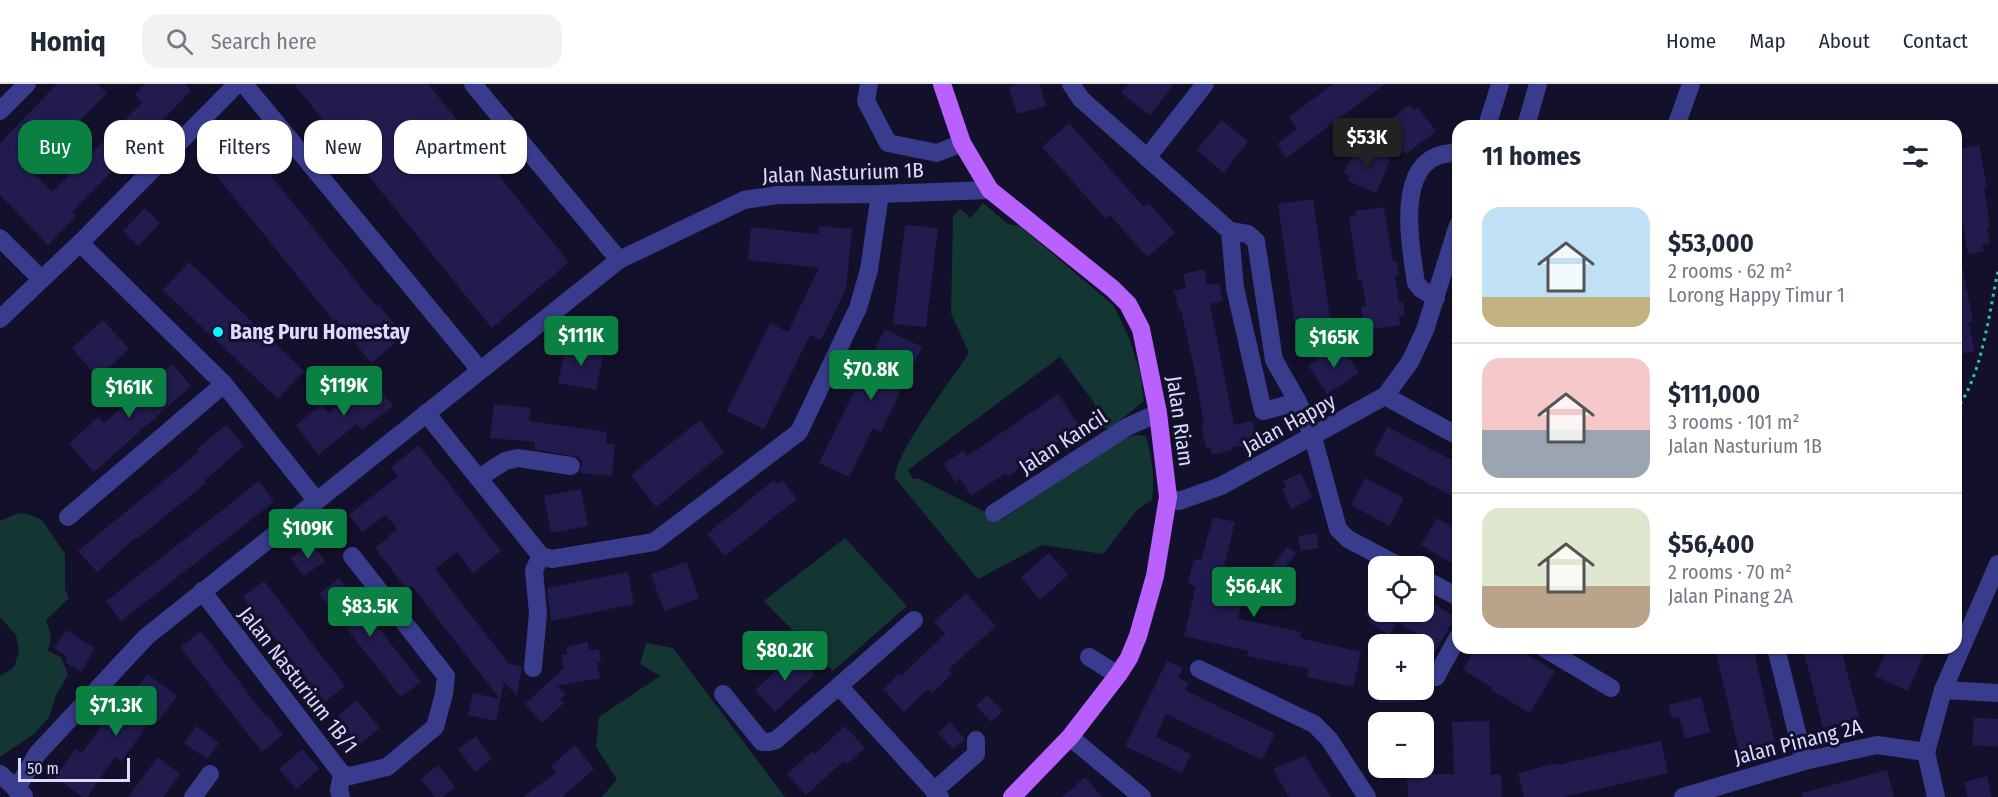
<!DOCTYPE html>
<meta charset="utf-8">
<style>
:root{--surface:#fff;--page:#f2f2f3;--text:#1f2937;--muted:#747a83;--line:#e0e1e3;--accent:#0b8043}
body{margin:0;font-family:"Fira Sans Condensed",sans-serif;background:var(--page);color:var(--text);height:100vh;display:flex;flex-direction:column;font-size:22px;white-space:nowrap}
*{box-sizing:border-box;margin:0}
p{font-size:20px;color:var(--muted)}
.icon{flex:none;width:33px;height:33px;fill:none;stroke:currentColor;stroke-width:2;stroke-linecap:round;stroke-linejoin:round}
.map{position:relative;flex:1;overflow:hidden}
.panel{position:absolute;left:1452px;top:36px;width:510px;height:534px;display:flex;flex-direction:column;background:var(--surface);border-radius:18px;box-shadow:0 2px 4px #0004}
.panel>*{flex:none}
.hud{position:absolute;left:18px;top:36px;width:570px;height:54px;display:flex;gap:12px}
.buttons{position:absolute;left:1368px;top:472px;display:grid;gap:12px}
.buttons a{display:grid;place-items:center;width:66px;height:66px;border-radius:12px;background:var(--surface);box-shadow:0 2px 4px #0004;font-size:30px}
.scale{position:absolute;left:18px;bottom:15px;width:112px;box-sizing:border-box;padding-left:6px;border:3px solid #dcdaff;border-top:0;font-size:16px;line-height:21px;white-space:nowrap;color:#dcdaff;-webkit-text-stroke:4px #13102b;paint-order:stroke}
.price{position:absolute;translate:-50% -51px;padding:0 14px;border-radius:6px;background:var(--accent);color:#fff;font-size:20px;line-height:39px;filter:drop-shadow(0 2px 3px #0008)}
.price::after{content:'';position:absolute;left:50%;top:36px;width:18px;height:14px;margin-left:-9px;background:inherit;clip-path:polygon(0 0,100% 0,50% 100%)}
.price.selected{background:#222;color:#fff}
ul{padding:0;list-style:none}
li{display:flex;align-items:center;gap:18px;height:150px;padding:0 30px}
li+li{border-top:2px solid var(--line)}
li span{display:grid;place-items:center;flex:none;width:168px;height:120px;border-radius:18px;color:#555}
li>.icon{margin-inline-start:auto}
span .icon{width:72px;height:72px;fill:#fffc;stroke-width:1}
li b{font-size:26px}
h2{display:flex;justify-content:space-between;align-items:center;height:72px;padding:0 30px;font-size:26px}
.pill{padding:0 21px;border-radius:18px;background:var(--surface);box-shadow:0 2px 4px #0004;font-size:21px;line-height:54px}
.pill.selected{background:var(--accent);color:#fff}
header{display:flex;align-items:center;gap:36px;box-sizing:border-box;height:84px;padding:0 30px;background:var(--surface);border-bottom:2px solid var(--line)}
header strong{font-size:28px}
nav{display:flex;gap:33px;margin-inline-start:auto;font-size:21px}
.search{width:420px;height:54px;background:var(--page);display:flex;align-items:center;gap:15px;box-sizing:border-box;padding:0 21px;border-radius:18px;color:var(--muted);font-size:22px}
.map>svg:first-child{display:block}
.green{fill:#133632}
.building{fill:#221b4d}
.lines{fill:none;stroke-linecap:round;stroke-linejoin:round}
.path{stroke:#2bc2ae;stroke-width:3;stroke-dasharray:3 4.5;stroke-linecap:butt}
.minor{stroke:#393c8c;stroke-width:18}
.major{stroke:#b861ff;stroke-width:18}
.poi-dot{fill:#06f9ff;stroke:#13102b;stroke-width:2}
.labels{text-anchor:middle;stroke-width:6;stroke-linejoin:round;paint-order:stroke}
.street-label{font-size:21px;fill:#dcdaff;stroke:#13102b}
.poi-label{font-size:21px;font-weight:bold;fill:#dcdaff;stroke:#13102b;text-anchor:start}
</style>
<header>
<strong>Homiq</strong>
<div class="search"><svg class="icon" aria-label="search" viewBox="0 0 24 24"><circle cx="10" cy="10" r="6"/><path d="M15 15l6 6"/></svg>Search here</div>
<nav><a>Home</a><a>Map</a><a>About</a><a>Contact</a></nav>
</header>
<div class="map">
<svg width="1998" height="713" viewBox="0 0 1998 713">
<rect width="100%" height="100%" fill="#13102b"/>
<g class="green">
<path d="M983,119L1008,140L1020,142L1114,222L1129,254L1140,288L1144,317L1109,345L1095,342V320L1060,273L908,386L913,395H919L1001,436L1125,354L1136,351L1146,352C1152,374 1155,393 1152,416L1137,426L1103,470L1042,461L978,495L895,394C893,372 954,292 969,269L951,229L953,132L960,125L971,134Z"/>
<polygon points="19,429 28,430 42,436 65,470 65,506 69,514 46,536 51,552 48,567 61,573 68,591 56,611 49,633 34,650 0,673 0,592 14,583 19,567 16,551 0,533 0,437"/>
<polygon points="845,454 907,522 833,587 764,517"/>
<polygon points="646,559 673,564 785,713 602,713 617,695 596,663 599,633 660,592 640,580"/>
</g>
<g class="building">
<polygon points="57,0 97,0 107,9 31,87 52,108 142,19 135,10 145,0 185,0 191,7 72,128 76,132 48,161 0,111 0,59"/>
<polygon points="294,0 428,0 466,47 464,49 569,178 492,244"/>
<polygon points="1018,0 1040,0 1046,22 1017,30 1009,2"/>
<polygon points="1129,0 1174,0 1150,31 1121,9"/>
<polygon points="1333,0 1385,0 1286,74 1277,60 1297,45 1289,33"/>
<polygon points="1409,21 1414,26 1417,23 1436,47 1406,70 1387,46 1391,43 1388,38"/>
<polygon points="1221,36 1248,57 1224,89 1197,66"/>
<polygon points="1069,39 1144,123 1149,119 1175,149 1147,173 1110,131 1106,135 1042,63"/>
<polygon points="234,46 376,222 378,220 404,252 371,279 336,235 334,237 201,73"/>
<polygon points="1979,61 1987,103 1984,103 1990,143 1987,143 1990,159 1982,160 1984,167 1968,170 1956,101 1956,66"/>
<polygon points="1363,62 1391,74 1376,109 1348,97 1350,92 1344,89 1356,64 1362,66"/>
<polygon points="1313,115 1333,255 1298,261 1278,120"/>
<polygon points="1384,123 1393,178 1397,177 1399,191 1395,192 1399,218 1403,217 1405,231 1399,232 1400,241 1369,246 1368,236 1363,237 1361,223 1366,222 1362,196 1358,197 1349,133 1356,132 1355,127"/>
<polygon points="145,124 160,139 138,162 123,147"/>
<polygon points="905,141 938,144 926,243 893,240"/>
<polygon points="819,142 852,145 846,205 821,256 810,251 764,345 727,327 770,239 788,248 819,184 748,176 751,143 818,150"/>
<polygon points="189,178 304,287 278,315 163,206"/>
<polygon points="1956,181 1962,181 1973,237 1968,238 1975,267 1956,271"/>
<polygon points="1204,185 1207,201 1219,199 1223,217 1210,220 1234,341 1252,337 1257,358 1231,364 1232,366 1212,371 1210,363 1206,364 1201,342 1204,342 1196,293 1181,226 1179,227 1174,207 1186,204 1183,190"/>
<polygon points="103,236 129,265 98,294 72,264"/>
<polygon points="885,245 922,263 881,348 873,344 849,393 819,379"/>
<polygon points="566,260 604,267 596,306 558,299"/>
<polygon points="1340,260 1359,289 1327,310 1308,281"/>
<polygon points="172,280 191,302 94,388 69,360 98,333 104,339"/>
<polygon points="372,295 393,322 362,346 357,340 318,371 296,341 322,320 329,329"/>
<polygon points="1058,310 1080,343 1008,392 1006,389 971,412 960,395 955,398 944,380 963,367 966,372 972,369"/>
<polygon points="494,320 531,324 529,337 607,348 606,359 615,360 612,392 580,389 582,378 578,373 534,365 535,358 490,354"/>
<polygon points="700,336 724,368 656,423 631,391"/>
<polygon points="226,341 244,362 204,397 206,399 137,455 135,454 97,488 78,467 199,368 197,365"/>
<polygon points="1387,343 1458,379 1458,404 1453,413 1374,370"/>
<polygon points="419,361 501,467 473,489 457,468 435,485 509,580 522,583 517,612 504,598 496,637 468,631 473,609 500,615 412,502 407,506 375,464 397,445 386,431 362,448 349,431 398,392 391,383"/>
<polygon points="1301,389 1312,414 1291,425 1282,405 1286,403 1283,397"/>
<polygon points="1365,394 1404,414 1390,442 1351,421"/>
<polygon points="774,396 777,400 782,396 797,415 725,472 707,450"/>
<polygon points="259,397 274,418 121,537 106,517"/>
<polygon points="581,405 588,442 551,449 544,412"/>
<polygon points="1213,433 1235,438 1224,482 1249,488 1238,533 1240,535 1301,548 1300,554 1361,568 1353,603 1307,593 1309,585 1247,572 1248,567 1184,552 1196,502 1188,500 1194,475 1201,476"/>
<polygon points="1437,434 1458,446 1458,483 1421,461"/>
<polygon points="1316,449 1319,464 1301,467 1298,452"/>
<polygon points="311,459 325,477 304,492 291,474"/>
<polygon points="1287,463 1296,469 1272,500 1264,493"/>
<polygon points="1049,469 1068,491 1040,516 1021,493"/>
<polygon points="687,478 699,514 664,527 651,490"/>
<polygon points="628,488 634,520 551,537 547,504"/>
<polygon points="339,494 421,598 401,613 319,510"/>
<polygon points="264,497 345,602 325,618 243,513"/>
<polygon points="966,509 996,542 948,586 952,590 932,609 928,605 904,628 883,605 899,590 901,592 945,550 934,538"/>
<polygon points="1378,509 1378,528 1424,528 1429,517 1455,533 1435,568 1414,555 1417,550 1397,538 1389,551 1368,537 1370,535 1365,531"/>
<polygon points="66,546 95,564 81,588 65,578 68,573 54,564"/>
<polygon points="201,547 266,633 268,632 283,651 262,668 180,563"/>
<polygon points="588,558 589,567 599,565 601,578 597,579 600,594 557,602 565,610 560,615 564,619 542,639 525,620 564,584 561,571 567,570 566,563"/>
<polygon points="1476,564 1516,564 1555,587 1530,629 1491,606 1493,604 1463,586"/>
<polygon points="1715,564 1753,564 1775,659 1739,667"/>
<polygon points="1803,564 1841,564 1859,634 1823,644"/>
<polygon points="1888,564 1909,564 1924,571 1908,607 1875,592"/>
<polygon points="795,569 815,591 775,628 755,606"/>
<polygon points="1167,577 1183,584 1178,594 1189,599 1185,606 1275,650 1262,676 1166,630 1156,653 1191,670 1182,689 1125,662"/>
<polygon points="147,590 177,612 156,640 151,636 121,678 115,673 87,713 83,713 55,693 76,665 82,669 111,628 117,632"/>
<polygon points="1379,606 1415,606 1416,618 1380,619"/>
<polygon points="987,611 1003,627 991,638 976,622"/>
<polygon points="1701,613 1710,648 1685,655 1679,633 1672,635 1668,621"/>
<polygon points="356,616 380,644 359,661 337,633"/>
<polygon points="1974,634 1998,635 1998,663 1972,661"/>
<polygon points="1489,637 1491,691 1501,690 1502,713 1408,713 1407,691 1454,690 1452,638"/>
<polygon points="950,638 965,655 953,665 938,649"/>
<polygon points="196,642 219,659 207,675 184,659"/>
<polygon points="845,642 865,664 847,680 844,677 806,711 787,690 813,667 815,670"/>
<polygon points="476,652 492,675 475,688 458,665"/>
<polygon points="1661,657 1668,689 1563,713 1524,713 1518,689 1556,679 1557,681"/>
<polygon points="575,661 594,685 562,713 523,713 556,689 551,682"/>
<polygon points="302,665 319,685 296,705 279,685"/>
<polygon points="1305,672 1331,713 1289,713 1273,685"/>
<polygon points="158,673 180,690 163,713 128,713"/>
<polygon points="438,681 455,703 443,713 435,713 421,695"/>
<polygon points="1887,686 1894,713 1803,713 1802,709"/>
<polygon points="1987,692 1992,713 1968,713 1964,698"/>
<polygon points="1085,693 1102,713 1062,713"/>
</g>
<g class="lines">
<path class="path" d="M1956,326C1982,292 1989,229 1998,187"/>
<g class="minor">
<polyline points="244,0 480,286"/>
<polyline points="473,0 619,176"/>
<polyline points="869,0 866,17 888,59 937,69 962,59"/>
<polyline points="1071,0 1081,15 1230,147 1248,150 1256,157 1274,276 1298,318 1313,353 1338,445 1348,455 1401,483"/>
<polyline points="0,27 27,0"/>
<polyline points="1487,42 1500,0"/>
<polyline points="1526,42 1538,0"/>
<polyline points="1676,42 1691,0"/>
<polyline points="1147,74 1205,0"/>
<polyline points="1230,147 1235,204 1263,327 1298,318"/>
<polyline points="0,154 41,195"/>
<polyline points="80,159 224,300 316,416"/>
<path d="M1436,214L1421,205L1416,199C1410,158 1392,66 1458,69"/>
<polyline points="0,235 80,159 237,0"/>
<polyline points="1385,312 1410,278 1425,246 1458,141"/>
<polyline points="426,329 541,472 552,475 654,458 799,348 858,224 869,186 880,110"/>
<polyline points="479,394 505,377 518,374 571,382"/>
<polyline points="1168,413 1179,417 1221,402 1385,312 1458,352"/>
<polyline points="994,429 1127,343 1158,329"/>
<polyline points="68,433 224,300"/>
<polyline points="1424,495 1458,513"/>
<polyline points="202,507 342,690 350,692 387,683 435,643 444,610 446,592 352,472"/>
<polyline points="1544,564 1611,604"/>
<polyline points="1776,564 1804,677"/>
<polyline points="1089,573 1118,591"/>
<polyline points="533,584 538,529 534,486 541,472"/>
<polyline points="1199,585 1314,640 1329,655 1367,713"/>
<polyline points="1436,593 1458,553"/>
<polyline points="839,602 914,536"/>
<polyline points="1943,606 1998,609"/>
<polyline points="723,610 762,658 769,658 776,656 839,602 940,713"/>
<polyline points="1070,653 1142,713"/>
<polyline points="0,690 24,712"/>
<polyline points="16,706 37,670 146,553 619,176 744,116 777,111 880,110 990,106"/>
<polyline points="934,707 976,670 976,656"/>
<polyline points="193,713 210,690"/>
<polyline points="341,713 339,706 342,690"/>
<polyline points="1683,713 1804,677 1877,661 1926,668"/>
<polyline points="1936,713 1926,668 1943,606 1998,480"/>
</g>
<polyline class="major" points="942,0 962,59 990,106 1113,205 1128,220 1141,245 1158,329 1168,413 1155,492 1138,552 1129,574 1118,591 1070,653 1012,713"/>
</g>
<circle class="poi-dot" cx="218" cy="248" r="6"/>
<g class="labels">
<g class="street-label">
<text transform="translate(843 89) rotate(-2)" y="7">Jalan Nasturium 1B</text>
<text transform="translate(1180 337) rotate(82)" y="7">Jalan Riam</text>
<text transform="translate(1289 340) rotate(-29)" y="7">Jalan Happy</text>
<text transform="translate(1063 358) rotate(-33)" y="7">Jalan Kancil</text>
<text transform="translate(298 596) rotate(52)" y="7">Jalan Nasturium 1B/1</text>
<text transform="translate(1798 658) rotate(-14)" y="7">Jalan Pinang 2A</text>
</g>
<g class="poi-label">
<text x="230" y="255">Bang Puru Homestay</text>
</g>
</g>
</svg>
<div class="buttons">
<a><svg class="icon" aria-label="locate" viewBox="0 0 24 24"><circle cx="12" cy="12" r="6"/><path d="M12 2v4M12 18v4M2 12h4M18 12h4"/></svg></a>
<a>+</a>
<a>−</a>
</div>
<div class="scale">50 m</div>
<b class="price selected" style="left:1367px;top:85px">$53K</b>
<b class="price" style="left:581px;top:283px">$111K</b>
<b class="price" style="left:1334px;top:285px">$165K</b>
<b class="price" style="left:871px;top:317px">$70.8K</b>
<b class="price" style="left:344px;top:333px">$119K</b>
<b class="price" style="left:129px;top:335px">$161K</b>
<b class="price" style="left:308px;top:476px">$109K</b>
<b class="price" style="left:1254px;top:534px">$56.4K</b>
<b class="price" style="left:370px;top:554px">$83.5K</b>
<b class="price" style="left:785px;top:598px">$80.2K</b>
<b class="price" style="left:116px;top:653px">$71.3K</b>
<div class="hud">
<a class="pill selected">Buy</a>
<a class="pill">Rent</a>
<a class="pill">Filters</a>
<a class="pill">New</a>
<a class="pill">Apartment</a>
</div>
<section class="panel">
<h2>11 homes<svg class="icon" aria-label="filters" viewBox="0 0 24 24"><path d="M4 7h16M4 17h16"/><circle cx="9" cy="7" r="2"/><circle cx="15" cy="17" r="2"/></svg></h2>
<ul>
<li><span style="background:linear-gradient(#bfe0f5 75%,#c2b280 0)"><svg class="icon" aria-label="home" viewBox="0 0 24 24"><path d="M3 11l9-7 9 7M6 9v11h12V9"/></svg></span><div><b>$53,000</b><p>2 rooms · 62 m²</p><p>Lorong Happy Timur 1</p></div></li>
<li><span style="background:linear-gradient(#f6c9c9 60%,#9aa5b1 0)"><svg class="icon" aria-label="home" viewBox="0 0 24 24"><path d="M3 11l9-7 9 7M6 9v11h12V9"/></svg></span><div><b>$111,000</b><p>3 rooms · 101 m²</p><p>Jalan Nasturium 1B</p></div></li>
<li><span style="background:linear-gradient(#dfe7d0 65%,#b9a48a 0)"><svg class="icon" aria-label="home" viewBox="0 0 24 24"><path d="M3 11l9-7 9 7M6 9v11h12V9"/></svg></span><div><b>$56,400</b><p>2 rooms · 70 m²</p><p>Jalan Pinang 2A</p></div></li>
</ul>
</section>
</div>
